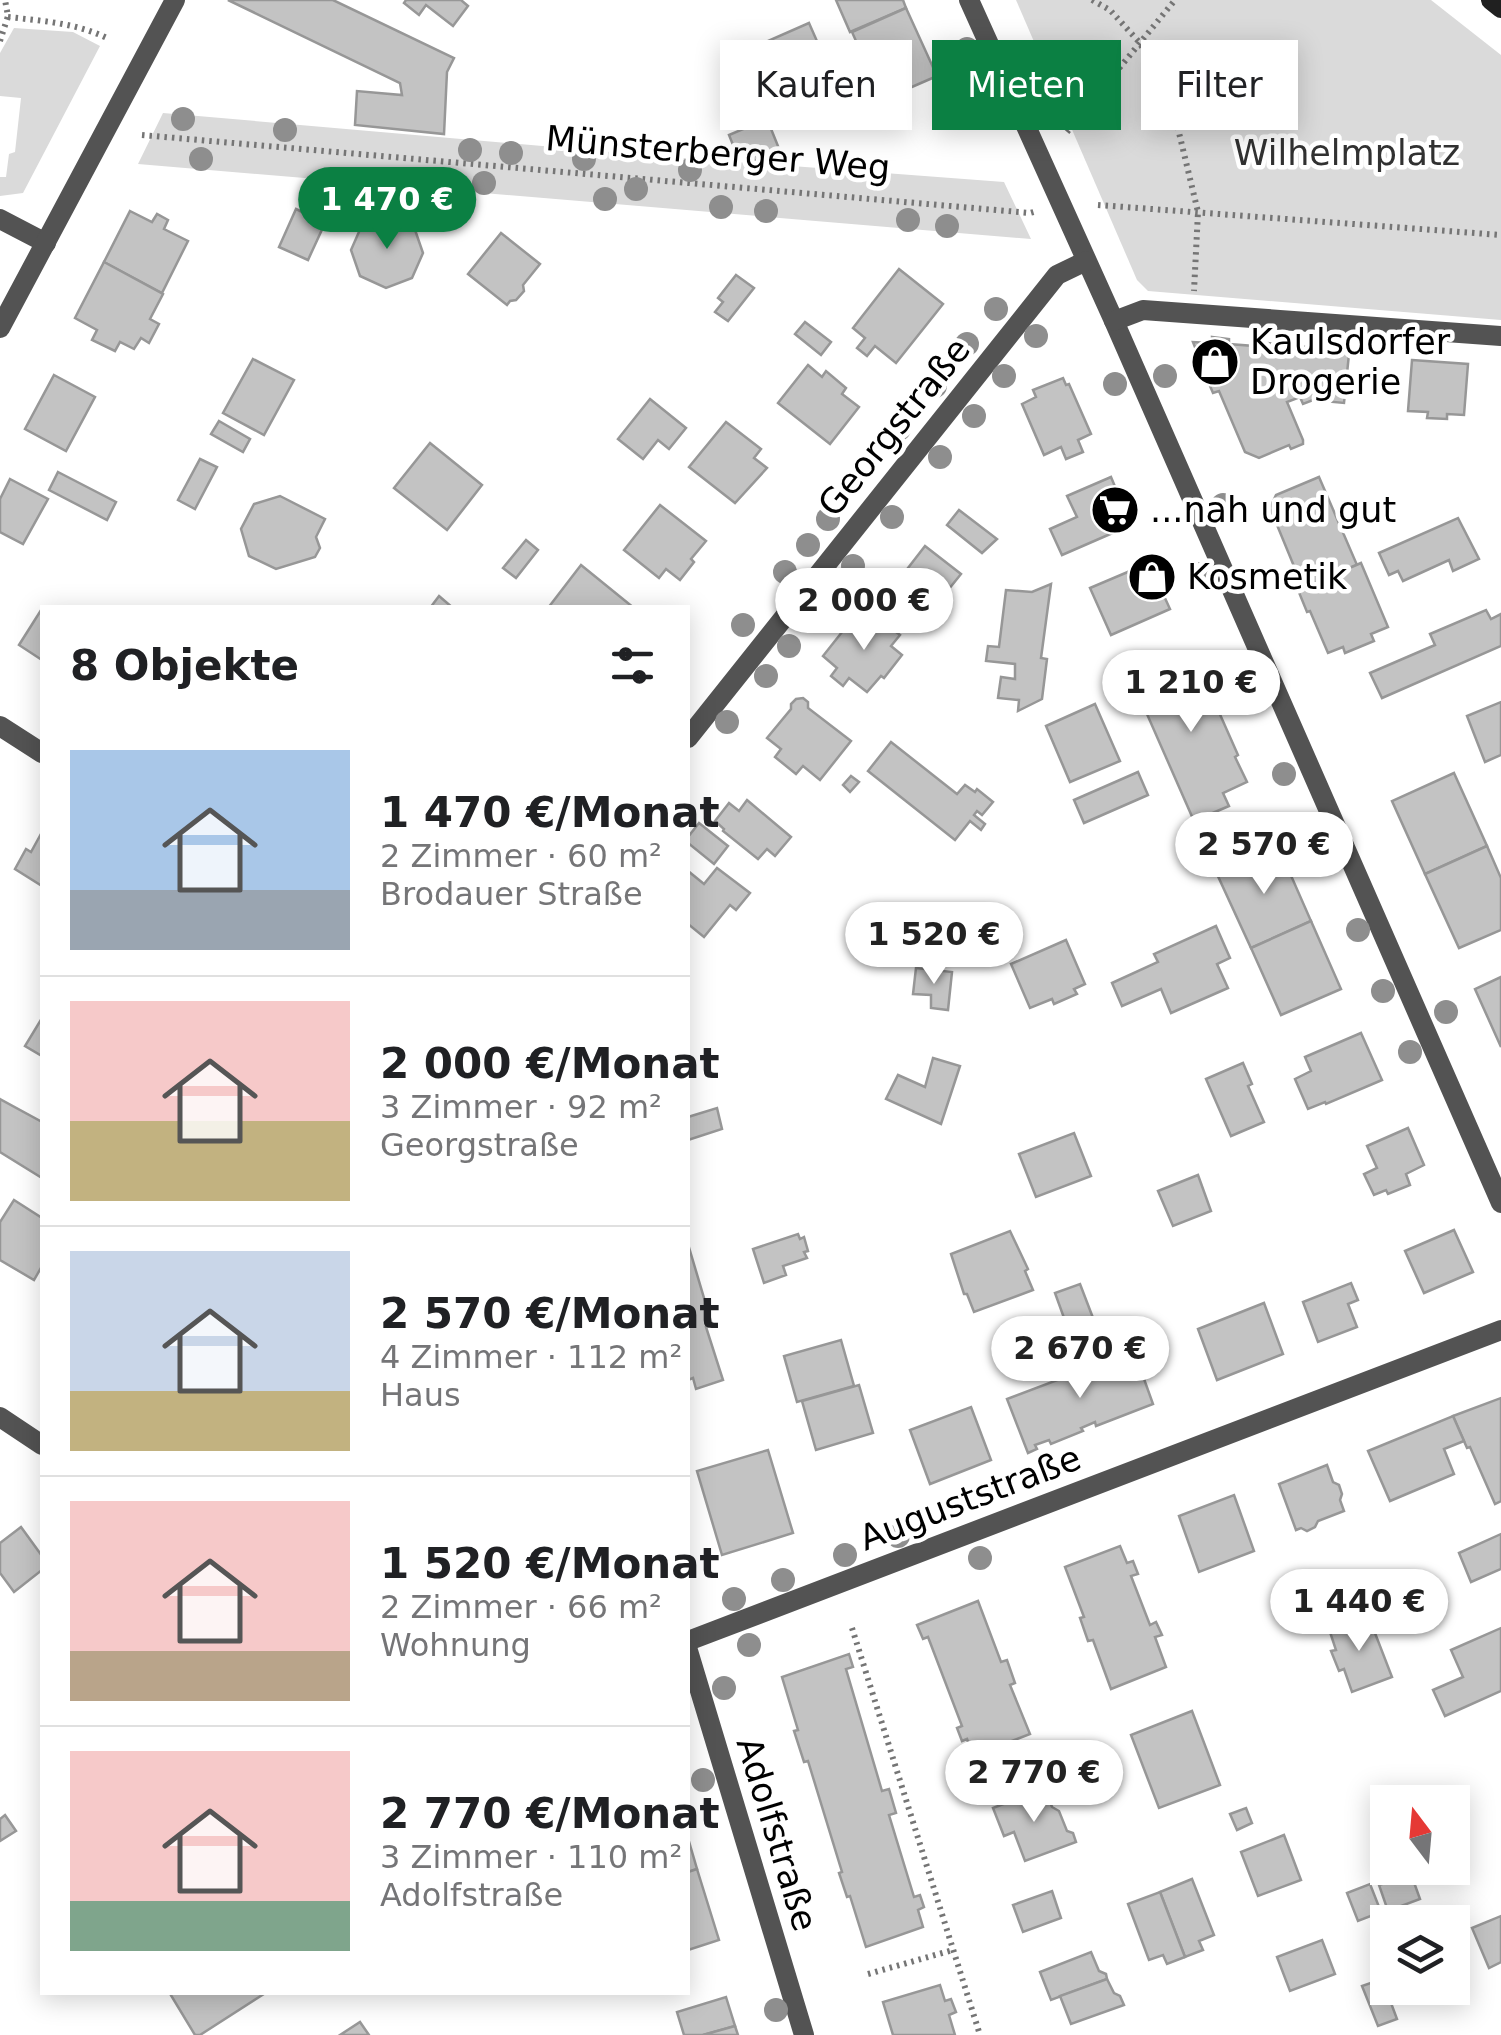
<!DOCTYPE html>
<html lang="de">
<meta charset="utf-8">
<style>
:root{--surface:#fff;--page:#f6f6f6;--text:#202124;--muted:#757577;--line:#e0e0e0;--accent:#0b8043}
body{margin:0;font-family:"DejaVu Sans",sans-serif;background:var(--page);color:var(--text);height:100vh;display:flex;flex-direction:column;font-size:38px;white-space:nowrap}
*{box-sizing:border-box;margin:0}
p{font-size:32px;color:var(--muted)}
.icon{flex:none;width:55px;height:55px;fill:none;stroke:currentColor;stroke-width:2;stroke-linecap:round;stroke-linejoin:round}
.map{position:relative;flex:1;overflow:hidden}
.drawer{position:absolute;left:40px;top:605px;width:650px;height:1390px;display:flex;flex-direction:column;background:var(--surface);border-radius:0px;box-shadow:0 5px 25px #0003}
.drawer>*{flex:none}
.hud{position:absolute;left:720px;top:40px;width:630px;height:90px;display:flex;gap:20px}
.needle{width:65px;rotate:344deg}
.tools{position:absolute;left:1370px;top:1785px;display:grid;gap:20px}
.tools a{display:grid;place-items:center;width:100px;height:100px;border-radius:0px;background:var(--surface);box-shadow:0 5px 25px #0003;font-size:50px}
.price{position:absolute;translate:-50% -85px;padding:0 22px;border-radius:35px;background:#fff;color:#222;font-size:32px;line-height:65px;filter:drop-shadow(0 2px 5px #0008)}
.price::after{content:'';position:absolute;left:50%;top:60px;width:30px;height:22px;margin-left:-15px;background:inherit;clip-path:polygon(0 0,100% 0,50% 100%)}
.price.selected{background:var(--accent);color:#fff}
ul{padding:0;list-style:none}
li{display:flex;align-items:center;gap:30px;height:250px;padding:0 30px}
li+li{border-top:2px solid var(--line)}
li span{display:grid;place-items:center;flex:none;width:280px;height:200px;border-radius:0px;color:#555}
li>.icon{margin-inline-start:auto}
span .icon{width:120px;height:120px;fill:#fffc;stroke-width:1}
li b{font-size:42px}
h2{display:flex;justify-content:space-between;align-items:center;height:120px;padding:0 30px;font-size:42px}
.tag{padding:0 35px;border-radius:0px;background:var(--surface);box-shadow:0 5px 25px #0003;font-size:35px;line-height:90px}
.tag.selected{background:var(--accent);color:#fff}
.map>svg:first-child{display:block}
.green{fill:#dadada}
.building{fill:#c3c3c3;stroke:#979797;stroke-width:2.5}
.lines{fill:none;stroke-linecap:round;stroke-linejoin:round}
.path{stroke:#757575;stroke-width:6;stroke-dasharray:2.5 5;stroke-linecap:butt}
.street{stroke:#535353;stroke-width:20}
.secondary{stroke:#202020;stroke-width:20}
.tree{fill:#8e8e8e}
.labels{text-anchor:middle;stroke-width:9;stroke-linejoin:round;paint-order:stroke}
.street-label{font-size:35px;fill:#000;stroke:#fff}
.park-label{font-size:35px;fill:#313131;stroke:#fff}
.poi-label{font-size:35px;fill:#000;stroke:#fff;text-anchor:start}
</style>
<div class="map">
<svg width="1501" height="2035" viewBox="0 0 1501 2035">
<rect width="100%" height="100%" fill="#fff"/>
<g class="green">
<polygon points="1016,0 1431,0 1501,55 1501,320 1148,291 1137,280"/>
<polygon points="14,28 73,32 100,46 23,193 0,196 0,177 6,177 9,154 15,152 21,98 0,96 0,53"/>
<polygon points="163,113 657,156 1004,182 1031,239 138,164"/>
</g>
<g class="building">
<polygon points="228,0 333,0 454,58 447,72 444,134 355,125 357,91 402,95 400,83"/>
<polygon points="406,0 461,0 468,6 453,26 426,5 419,15 404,3"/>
<polygon points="836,0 903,0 906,8 850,32"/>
<polygon points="906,8 937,76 882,100 852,32"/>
<polygon points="809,23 820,48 740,83 729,58"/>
<polygon points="820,48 836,83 815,92 808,78 761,99 751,78"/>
<polygon points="767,119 780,151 750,163 744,147 735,150 729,135"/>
<polygon points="296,209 325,223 308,260 279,247"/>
<polygon points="130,211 152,222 157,214 168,220 164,229 188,241 162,293 104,262"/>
<polygon points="388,215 414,227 423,253 412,278 386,288 360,276 351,250 362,225"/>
<polygon points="501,233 540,264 523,285 524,291 516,300 510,301 507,305 468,274"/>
<polygon points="104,262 163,294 150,319 159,324 149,343 141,338 134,349 120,342 115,351 92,340 97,330 75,318"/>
<polygon points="899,269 943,304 896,363 875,346 867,356 857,348 865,338 853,328"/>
<polygon points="736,275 754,288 728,321 715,312 723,302 718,298"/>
<polygon points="805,322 831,342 821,355 795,334"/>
<polygon points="1212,337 1229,339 1229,344 1268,347 1267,343 1309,347 1309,350 1349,354 1344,403 1313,400 1303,404 1300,397 1287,402 1303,440 1303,444 1291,449 1289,445 1259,458 1245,452 1219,391 1213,393 1207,379 1212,377 1207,363 1202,365 1193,342 1212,343"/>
<polygon points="253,359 294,380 264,435 223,413"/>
<polygon points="1412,360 1468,364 1464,415 1447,414 1447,419 1427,418 1428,412 1408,411"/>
<polygon points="808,365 822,377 826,371 846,388 842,394 859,407 830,444 778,403"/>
<polygon points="54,375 95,397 66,451 25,429"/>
<polygon points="1063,378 1066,385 1069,384 1091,434 1078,440 1083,452 1066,459 1061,447 1044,455 1022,404 1036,397 1033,390"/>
<polygon points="650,399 686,428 669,449 658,440 643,459 618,439"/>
<polygon points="219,421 250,439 243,452 211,434"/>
<polygon points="726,422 761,449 754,458 767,468 735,503 689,467"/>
<polygon points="430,443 482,485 447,530 394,488"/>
<polygon points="200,459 217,467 195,509 178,500"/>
<polygon points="58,472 116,502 107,520 49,490"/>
<polygon points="1111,477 1131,525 1062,555 1050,529 1077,517 1067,496"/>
<polygon points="1319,477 1357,565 1303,588 1270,508 1276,495"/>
<polygon points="10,479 48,499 23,544 0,532 0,499"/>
<polygon points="280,496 325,519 316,537 320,548 315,557 276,569 249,556 241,529 254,504"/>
<polygon points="660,505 706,541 691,559 694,562 680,580 666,569 659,578 624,550"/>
<polygon points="959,510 997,539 982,553 947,525"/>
<polygon points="1458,518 1479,559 1453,571 1449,560 1403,581 1398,571 1389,575 1379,553"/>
<polygon points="526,540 538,550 516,578 503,568"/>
<polygon points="925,546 961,574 936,605 901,577"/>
<polygon points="1149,563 1170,609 1111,635 1090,588"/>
<polygon points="1361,563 1388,627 1371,634 1374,641 1345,653 1343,647 1328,653 1310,611 1307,612 1298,590"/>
<polygon points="581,565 634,608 548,608"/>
<polygon points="1051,584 1041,658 1047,659 1042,699 1018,711 1019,700 998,698 1001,677 1015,679 1015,664 986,661 988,646 999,647 1006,590 1032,592"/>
<polygon points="439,596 453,608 430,608"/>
<polygon points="43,607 44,608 42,660 19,645"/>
<polygon points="1486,610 1491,619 1501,614 1501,646 1382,698 1370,673 1435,645 1430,634"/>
<polygon points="854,617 869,629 878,618 900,635 891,646 902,655 884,678 881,676 867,692 849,678 843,686 831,676 837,668 823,656"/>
<polygon points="1191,654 1201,676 1208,682 1209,695 1216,711 1218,710 1238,755 1235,757 1247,782 1223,793 1229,806 1194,821 1132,680"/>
<polygon points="803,698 808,702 808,708 851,741 820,780 803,766 796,774 775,757 781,749 767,738 791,709 791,704 796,699"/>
<polygon points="1501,702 1501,755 1485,762 1467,716"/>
<polygon points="1095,704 1120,761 1070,782 1046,726"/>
<polygon points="891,742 957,794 965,785 975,792 977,789 993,802 982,815 977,811 974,815 985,824 981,830 970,821 955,840 868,771"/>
<polygon points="1138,772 1148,795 1084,823 1074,800"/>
<polygon points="1454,773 1487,846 1425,874 1392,801"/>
<polygon points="851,776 859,782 850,792 843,785"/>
<polygon points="747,800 791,837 775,856 767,849 758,859 723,831 724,829 715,821 729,803 739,811"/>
<polygon points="699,823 728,846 714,864 688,843 688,837"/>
<polygon points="42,832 42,886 15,869 26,849 31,852"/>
<polygon points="1278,846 1311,921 1251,948 1217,874"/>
<polygon points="1487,846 1501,878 1501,930 1459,948 1425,874"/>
<polygon points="717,868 750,893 736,910 730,905 704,937 688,924 688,871 704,884"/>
<polygon points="1311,921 1341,989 1281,1015 1251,948"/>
<polygon points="1216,926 1230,958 1217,964 1228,988 1171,1013 1161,989 1122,1006 1112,983 1158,962 1154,954"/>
<polygon points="1066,940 1085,984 1074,989 1077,994 1054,1004 1052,999 1030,1008 1011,964"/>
<polygon points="916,968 952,972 948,1010 931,1008 931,995 913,994"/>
<polygon points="1501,977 1501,1047 1475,989"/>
<polygon points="42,1018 42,1056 25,1046"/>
<polygon points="1361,1033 1382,1080 1326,1104 1325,1102 1308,1109 1295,1079 1311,1071 1305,1057"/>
<polygon points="933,1058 960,1066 941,1124 886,1099 898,1075 925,1087"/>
<polygon points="1243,1063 1252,1084 1248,1086 1264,1122 1231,1136 1206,1079"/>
<polygon points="0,1099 42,1122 42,1178 0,1152"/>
<polygon points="717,1108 722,1129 688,1140 688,1117"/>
<polygon points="1408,1128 1424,1165 1406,1174 1410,1185 1388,1194 1386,1190 1374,1195 1364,1174 1377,1168 1367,1146"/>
<polygon points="1074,1133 1091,1176 1036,1197 1019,1154"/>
<polygon points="1198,1175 1211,1211 1173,1226 1158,1191"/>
<polygon points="14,1200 42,1218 42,1266 34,1280 0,1260 0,1222"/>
<polygon points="1454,1230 1473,1272 1424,1293 1405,1251"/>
<polygon points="1010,1231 1028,1269 1025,1271 1033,1290 974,1312 967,1294 964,1294 951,1254"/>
<polygon points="798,1234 800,1239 804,1237 808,1251 804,1252 807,1258 783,1266 786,1275 764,1283 753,1249"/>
<polygon points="688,1244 712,1325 706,1327 723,1380 696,1389 693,1378 688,1380"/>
<polygon points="1351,1283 1358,1300 1348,1304 1357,1327 1318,1342 1303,1302"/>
<polygon points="1080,1284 1098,1331 1090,1335 1094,1344 1076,1351 1055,1293"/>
<polygon points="1264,1303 1283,1354 1217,1380 1198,1329"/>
<polygon points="841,1340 854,1386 797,1402 784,1356"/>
<polygon points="1134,1351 1153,1404 1096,1426 1095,1422 1081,1428 1083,1431 1051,1444 1049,1440 1035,1445 1037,1449 1028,1453 1007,1399"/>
<polygon points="859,1385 873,1433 816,1450 802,1401"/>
<polygon points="1501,1398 1501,1501 1495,1504 1470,1447 1467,1448 1453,1416"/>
<polygon points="971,1407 991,1460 930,1484 910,1430"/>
<polygon points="1453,1416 1464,1441 1444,1449 1454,1474 1390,1501 1368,1451"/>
<polygon points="768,1450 793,1533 722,1555 697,1471"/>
<polygon points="1327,1465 1333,1482 1339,1485 1342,1494 1340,1500 1344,1511 1318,1521 1315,1527 1307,1531 1301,1528 1296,1530 1279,1484"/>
<polygon points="1234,1495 1254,1551 1199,1572 1179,1516"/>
<polygon points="21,1527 42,1556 42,1570 14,1592 0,1573 0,1543"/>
<polygon points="1501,1534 1501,1569 1471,1582 1459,1553"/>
<polygon points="1120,1546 1127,1563 1133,1561 1138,1574 1131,1576 1150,1625 1156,1622 1162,1635 1155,1637 1166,1667 1111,1689 1093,1640 1088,1641 1080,1618 1084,1617 1065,1567"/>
<polygon points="978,1601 1001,1662 1007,1660 1015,1683 1010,1685 1030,1734 973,1756 967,1739 962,1741 957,1728 962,1726 928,1637 923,1639 917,1625"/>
<polygon points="1368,1615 1392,1677 1352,1692 1344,1669 1339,1671 1331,1651 1336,1650 1329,1629"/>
<polygon points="1501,1628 1501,1691 1445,1716 1433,1690 1463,1677 1451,1650"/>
<polygon points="849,1654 853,1667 846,1669 882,1791 889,1789 896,1813 889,1815 914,1897 920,1895 924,1907 918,1910 923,1927 866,1947 850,1896 847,1897 839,1873 842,1872 808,1761 804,1762 794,1731 798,1730 782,1677"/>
<polygon points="1192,1711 1220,1785 1159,1808 1131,1735"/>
<polygon points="1045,1788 1052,1807 1059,1811 1067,1831 1073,1833 1076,1842 1025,1861 1014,1832 1004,1836 993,1808"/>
<polygon points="1246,1808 1252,1823 1237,1830 1230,1814"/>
<polygon points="5,1815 16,1831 0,1841 0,1819"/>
<polygon points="1284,1835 1301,1880 1258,1896 1241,1852"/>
<polygon points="688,1838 697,1869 688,1872"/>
<polygon points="697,1869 719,1940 688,1950 688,1872"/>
<polygon points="1411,1874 1420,1899 1388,1911 1379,1885"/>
<polygon points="1192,1879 1214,1935 1199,1941 1203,1950 1185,1957 1160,1892"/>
<polygon points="1370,1884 1381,1912 1358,1921 1347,1893"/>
<polygon points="1052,1891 1061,1918 1023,1932 1013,1905"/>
<polygon points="1160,1892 1185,1957 1167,1964 1163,1955 1149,1960 1128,1904"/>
<polygon points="1501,1916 1501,1962 1489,1968 1472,1928"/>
<polygon points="1322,1940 1335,1974 1290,1991 1277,1957"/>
<polygon points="1091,1952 1099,1971 1106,1974 1107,1979 1051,2000 1040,1972"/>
<polygon points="1107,1979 1114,1993 1120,1996 1124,2005 1071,2024 1060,1996"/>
<polygon points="1382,1979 1397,2019 1378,2026 1362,1986"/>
<polygon points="940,1985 945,2001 951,1999 956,2012 949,2015 955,2035 893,2035 883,2002"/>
<polygon points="169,1992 267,1992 200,2035 195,2035"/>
<polygon points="726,1997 735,2026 703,2035 684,2035 677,2012"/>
<polygon points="360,2022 369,2035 340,2035"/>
<polygon points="735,2026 738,2035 703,2035"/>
</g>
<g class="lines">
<g class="path">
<polyline points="1092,0 1110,10 1140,43 1175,116 1198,212 1194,291"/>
<path d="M8,17C43,21 77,23 109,39"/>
<polyline points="0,41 8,16 5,0"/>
<polyline points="1067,132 1175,0"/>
<polyline points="142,135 1030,213 1037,211"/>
<polyline points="1098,205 1501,235"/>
<polyline points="852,1628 980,2035"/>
<polyline points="868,1974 953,1950"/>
</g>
<g class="street">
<polyline points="969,0 1114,321 1501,1203"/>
<polyline points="0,219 46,243"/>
<polyline points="1114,321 1143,310 1501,336"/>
<polyline points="0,328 175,0"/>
<polyline points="0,726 42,753"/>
<polyline points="688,738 1057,275 1086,261"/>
<polyline points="0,1417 42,1445"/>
<polyline points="688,1641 1501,1330"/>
<polyline points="688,1651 804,2035"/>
</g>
<polyline class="secondary" points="1491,0 1501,8"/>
</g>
<g class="tree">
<circle cx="967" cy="49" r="12"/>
<circle cx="995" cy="114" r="12"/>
<circle cx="1049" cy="116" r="12"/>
<circle cx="183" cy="119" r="12"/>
<circle cx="285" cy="130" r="12"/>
<circle cx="470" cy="150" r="12"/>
<circle cx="511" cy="153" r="12"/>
<circle cx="201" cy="159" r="12"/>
<circle cx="584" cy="159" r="12"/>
<circle cx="690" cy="170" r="12"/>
<circle cx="484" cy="183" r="12"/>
<circle cx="636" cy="189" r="12"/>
<circle cx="605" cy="199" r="12"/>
<circle cx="721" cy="207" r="12"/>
<circle cx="766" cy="211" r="12"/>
<circle cx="908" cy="220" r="12"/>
<circle cx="947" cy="226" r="12"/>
<circle cx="996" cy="309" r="12"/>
<circle cx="1036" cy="336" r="12"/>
<circle cx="967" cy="344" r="12"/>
<circle cx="1004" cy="376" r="12"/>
<circle cx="1165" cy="376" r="12"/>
<circle cx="1115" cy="384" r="12"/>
<circle cx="935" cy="386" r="12"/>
<circle cx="974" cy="416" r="12"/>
<circle cx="899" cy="429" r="12"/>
<circle cx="940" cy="457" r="12"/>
<circle cx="1223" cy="505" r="12"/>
<circle cx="892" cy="517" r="12"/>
<circle cx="828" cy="519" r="12"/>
<circle cx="808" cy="545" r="12"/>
<circle cx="853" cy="566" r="12"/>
<circle cx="785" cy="572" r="12"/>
<circle cx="1198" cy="574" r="12"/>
<circle cx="830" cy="596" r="12"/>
<circle cx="743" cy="625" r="12"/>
<circle cx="789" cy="646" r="12"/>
<circle cx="766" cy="676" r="12"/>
<circle cx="727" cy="722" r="12"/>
<circle cx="1284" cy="774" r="12"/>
<circle cx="1313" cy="835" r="12"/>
<circle cx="1358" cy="930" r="12"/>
<circle cx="1383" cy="991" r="12"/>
<circle cx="1446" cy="1012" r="12"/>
<circle cx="1410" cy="1052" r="12"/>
<circle cx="898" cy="1536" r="12"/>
<circle cx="845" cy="1555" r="12"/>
<circle cx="980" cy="1558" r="12"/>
<circle cx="783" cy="1580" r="12"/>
<circle cx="734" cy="1599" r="12"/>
<circle cx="749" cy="1645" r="12"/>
<circle cx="724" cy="1688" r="12"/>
<circle cx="703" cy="1780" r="12"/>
<circle cx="776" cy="2010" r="12"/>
</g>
<defs>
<g id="shop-disc" transform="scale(2.5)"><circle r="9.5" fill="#000" stroke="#fff"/><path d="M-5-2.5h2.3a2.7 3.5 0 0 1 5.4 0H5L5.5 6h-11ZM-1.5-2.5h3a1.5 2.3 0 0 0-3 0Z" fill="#fff"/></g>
<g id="supermarket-disc" transform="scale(2.5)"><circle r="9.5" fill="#000" stroke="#fff"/><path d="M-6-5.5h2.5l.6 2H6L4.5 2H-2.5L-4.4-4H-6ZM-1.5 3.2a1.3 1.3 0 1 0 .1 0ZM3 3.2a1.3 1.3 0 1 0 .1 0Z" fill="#fff"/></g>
</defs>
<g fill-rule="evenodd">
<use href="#shop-disc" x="1215" y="362"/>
<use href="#supermarket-disc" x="1115" y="510"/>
<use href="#shop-disc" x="1152" y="577"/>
</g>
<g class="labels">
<g class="street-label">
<text transform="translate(718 153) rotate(5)" y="12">Münsterberger Weg</text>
<text transform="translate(894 427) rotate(-51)" y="12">Georgstraße</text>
<text transform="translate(970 1498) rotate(-21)" y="12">Auguststraße</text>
<text transform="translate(777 1834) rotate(73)" y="12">Adolfstraße</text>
</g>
<g class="park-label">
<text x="1347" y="165">Wilhelmplatz</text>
</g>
<g class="poi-label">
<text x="1250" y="354">Kaulsdorfer<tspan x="1250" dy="40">Drogerie</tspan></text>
<text x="1150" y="522">...nah und gut</text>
<text x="1187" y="589">Kosmetik</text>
</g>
</g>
</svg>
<div class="tools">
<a><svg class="needle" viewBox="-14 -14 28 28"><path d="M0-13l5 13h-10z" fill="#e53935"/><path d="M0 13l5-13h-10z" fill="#757577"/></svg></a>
<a><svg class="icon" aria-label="layers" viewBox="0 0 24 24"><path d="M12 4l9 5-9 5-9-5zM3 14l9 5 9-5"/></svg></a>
</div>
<b class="price selected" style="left:387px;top:252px">1 470 €</b>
<b class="price" style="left:864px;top:653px">2 000 €</b>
<b class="price" style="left:1191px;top:735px">1 210 €</b>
<b class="price" style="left:1264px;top:897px">2 570 €</b>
<b class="price" style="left:934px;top:987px">1 520 €</b>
<b class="price" style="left:1080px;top:1401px">2 670 €</b>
<b class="price" style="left:1359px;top:1654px">1 440 €</b>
<b class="price" style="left:1034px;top:1825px">2 770 €</b>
<div class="hud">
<a class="tag">Kaufen</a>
<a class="tag selected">Mieten</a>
<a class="tag">Filter</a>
</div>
<section class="drawer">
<h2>8 Objekte<svg class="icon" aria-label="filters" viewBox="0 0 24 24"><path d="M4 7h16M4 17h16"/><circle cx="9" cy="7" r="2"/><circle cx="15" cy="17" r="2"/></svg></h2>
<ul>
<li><span style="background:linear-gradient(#a9c7e8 70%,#9aa5b1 0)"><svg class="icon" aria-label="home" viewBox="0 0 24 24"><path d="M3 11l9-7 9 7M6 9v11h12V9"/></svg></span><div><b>1 470 €/Monat</b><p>2 Zimmer · 60 m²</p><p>Brodauer Straße</p></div></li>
<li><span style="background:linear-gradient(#f6c9c9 60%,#c2b280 0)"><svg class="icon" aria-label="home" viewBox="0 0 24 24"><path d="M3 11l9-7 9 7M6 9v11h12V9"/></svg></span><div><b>2 000 €/Monat</b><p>3 Zimmer · 92 m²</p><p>Georgstraße</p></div></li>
<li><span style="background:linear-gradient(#c9d6e8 70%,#c2b280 0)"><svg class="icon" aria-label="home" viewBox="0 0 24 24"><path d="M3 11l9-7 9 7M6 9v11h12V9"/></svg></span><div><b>2 570 €/Monat</b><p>4 Zimmer · 112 m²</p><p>Haus</p></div></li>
<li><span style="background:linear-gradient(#f6c9c9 75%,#b9a48a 0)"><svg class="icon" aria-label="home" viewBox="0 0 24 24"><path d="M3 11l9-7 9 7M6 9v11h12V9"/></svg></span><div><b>1 520 €/Monat</b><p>2 Zimmer · 66 m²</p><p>Wohnung</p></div></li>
<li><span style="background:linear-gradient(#f6c9c9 75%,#7fa58c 0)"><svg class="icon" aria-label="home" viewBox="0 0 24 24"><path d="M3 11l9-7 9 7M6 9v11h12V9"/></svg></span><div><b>2 770 €/Monat</b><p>3 Zimmer · 110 m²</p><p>Adolfstraße</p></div></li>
</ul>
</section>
</div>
